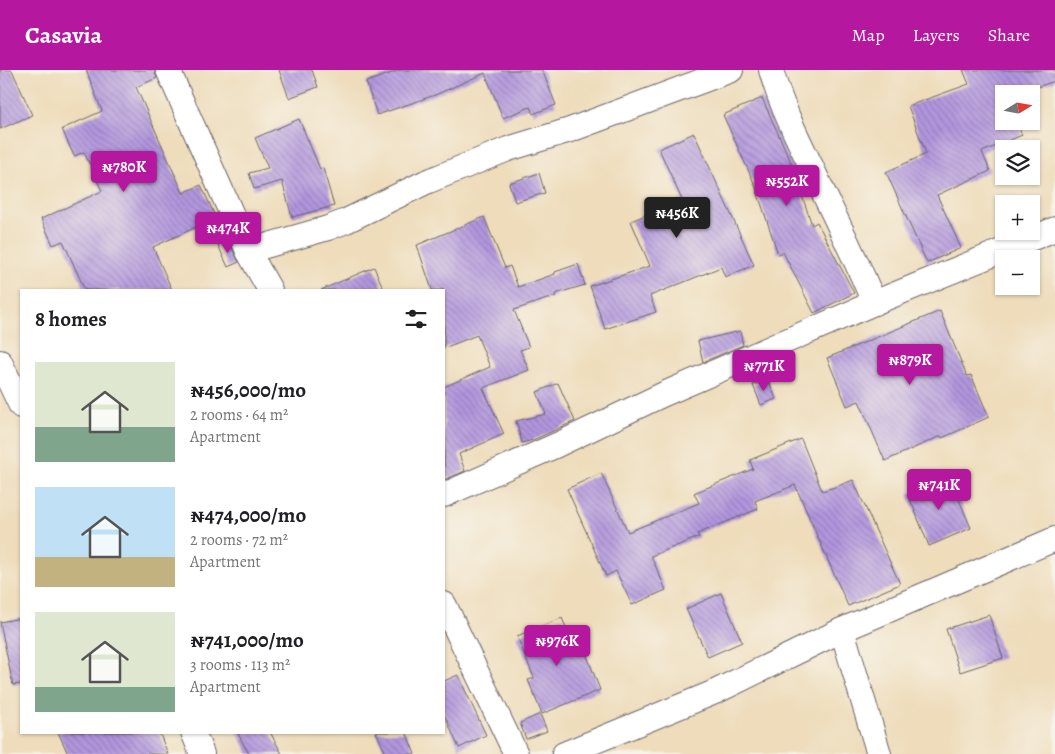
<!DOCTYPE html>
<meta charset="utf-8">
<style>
:root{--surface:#fff;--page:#f6f6f6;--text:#202124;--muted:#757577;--accent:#b5179e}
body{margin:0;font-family:Alegreya,serif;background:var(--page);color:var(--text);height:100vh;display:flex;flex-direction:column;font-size:19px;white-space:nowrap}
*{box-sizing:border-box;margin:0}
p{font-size:16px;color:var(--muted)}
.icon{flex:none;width:28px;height:28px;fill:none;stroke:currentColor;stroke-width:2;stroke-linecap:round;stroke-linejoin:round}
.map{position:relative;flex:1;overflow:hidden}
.drawer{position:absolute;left:20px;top:219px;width:425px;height:445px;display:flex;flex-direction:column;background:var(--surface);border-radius:0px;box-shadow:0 1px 4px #0004}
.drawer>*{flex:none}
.needle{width:32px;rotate:79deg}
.buttons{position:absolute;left:995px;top:15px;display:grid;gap:10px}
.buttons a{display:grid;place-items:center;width:45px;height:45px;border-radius:0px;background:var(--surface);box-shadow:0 1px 4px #0004;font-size:25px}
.price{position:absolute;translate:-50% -42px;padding:0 11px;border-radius:5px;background:var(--accent);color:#fff;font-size:16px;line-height:32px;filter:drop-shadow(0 1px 2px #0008)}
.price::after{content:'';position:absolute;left:50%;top:30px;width:15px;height:11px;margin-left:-8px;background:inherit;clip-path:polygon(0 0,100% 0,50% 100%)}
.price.current{background:#222;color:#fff}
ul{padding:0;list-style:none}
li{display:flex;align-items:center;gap:15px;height:125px;padding:0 15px}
li span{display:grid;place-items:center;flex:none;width:140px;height:100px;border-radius:0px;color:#555}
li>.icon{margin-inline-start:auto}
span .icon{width:60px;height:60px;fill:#fffc;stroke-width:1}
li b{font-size:21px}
h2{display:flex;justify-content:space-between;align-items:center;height:60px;padding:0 15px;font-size:21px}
header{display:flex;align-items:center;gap:30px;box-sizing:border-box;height:70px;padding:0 25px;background:var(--accent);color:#fff}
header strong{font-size:24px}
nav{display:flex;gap:28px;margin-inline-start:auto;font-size:18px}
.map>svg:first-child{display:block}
.building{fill:url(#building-back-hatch)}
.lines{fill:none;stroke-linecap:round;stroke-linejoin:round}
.minor-casing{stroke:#696367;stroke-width:26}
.minor{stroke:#fff;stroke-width:24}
</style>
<header>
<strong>Casavia</strong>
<nav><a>Map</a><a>Layers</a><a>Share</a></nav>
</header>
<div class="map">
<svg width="1055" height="684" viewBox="0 0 1055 684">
<defs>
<pattern id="building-back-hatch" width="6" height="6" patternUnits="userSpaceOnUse" patternTransform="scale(1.25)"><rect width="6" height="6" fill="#b296de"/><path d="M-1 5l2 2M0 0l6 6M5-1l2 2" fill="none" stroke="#907ab5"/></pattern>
</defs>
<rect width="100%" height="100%" fill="#f7f3e8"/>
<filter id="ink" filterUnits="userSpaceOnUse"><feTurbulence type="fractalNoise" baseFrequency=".02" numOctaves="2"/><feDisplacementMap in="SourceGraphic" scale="10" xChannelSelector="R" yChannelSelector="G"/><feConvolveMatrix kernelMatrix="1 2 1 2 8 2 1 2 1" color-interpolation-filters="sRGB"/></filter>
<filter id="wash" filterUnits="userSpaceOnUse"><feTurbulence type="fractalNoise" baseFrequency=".0096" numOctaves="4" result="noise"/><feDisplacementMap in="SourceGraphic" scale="20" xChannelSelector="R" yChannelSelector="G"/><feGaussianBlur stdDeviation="1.12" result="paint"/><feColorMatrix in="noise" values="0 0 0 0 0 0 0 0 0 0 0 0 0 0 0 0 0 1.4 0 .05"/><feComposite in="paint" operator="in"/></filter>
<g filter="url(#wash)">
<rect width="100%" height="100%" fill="#eedcba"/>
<g id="blocks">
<g class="building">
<polygon points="0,0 12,0 32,45 0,59"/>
<polygon points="86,0 154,0 157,8 136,17 183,123 201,115 216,148 153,177 172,220 85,220 63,171 53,175 41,149 102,121 84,82 74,86 62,59 102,41"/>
<polygon points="279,0 312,0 318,17 289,28"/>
<polygon points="400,0 542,0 556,35 533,44 530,37 503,48 485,3 435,25 377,45 366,12"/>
<polygon points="963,0 1055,0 1055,11 1016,24 1004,24 1004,51 1016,51 1022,65 982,82 990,101 937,125 961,178 927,193 886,102 926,84 908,36 969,14"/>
<polygon points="762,28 795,101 794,102 812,155 817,152 854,223 814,243 783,182 778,184 755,115 723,45"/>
<polygon points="299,49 320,99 323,98 334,136 292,147 282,111 254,119 249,103 268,98 255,68"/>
<polygon points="694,63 754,195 725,207 721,197 650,226 656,242 605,259 590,216 650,196 631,151 682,130 659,79"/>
<polygon points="539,103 545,123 515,132 509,113"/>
<polygon points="484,147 505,198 510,196 518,217 555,204 555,202 578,194 585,215 555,224 556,226 514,240 529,277 520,280 529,300 483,318 504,364 459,384 465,401 444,410 444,317 490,297 477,265 444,278 444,220 432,220 417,175"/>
<polygon points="228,170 239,192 228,197 218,175"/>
<polygon points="374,197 384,220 321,220"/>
<polygon points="940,241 967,306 971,305 989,347 942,368 941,366 885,391 859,331 847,336 827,288"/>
<polygon points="740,261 743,275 703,292 698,271"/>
<polygon points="768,309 776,329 761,335 753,315"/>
<polygon points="558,313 575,351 533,370 522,373 516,351 546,344 537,322"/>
<polygon points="801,369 822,421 838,416 853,410 900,514 848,536 795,415 755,431 758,439 697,464 699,467 651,486 666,520 632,535 616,501 606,506 567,419 601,403 628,462 699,433 694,423 753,399 750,390"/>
<polygon points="949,406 971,458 929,476 908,424"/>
<polygon points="721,523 742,572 708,587 686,539"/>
<polygon points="989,545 1003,588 960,602 946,559"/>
<polygon points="21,548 21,614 13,615 0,552"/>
<polygon points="562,548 576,581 584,578 600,620 542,644 528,610 534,608 517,566"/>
<polygon points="458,605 486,665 459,678 444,644 444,611"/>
<polygon points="540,644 547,661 526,669 520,653"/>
<polygon points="58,662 159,662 168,684 68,684"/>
<polygon points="237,662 270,662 282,684 249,684"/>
<polygon points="376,662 406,662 415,684 386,684"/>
</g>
</g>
</g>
<g filter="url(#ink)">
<use href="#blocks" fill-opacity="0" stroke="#696367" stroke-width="1"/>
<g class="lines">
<g class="minor-casing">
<g id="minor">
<polyline points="168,0 248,181 270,220"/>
<path d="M771,0C780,33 796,65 811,96C832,142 855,186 874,233"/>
<polyline points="248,181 328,158 346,151 426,112 508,79 570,60 731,0"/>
<polyline points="0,292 21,336"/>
<polyline points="444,425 557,375 664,324 874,233 1055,159"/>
<polyline points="444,534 516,684"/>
<polyline points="842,560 879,684"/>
<polyline points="193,662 202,684"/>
<polyline points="564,684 715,622 842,560 1055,469"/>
</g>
</g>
<use href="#minor" class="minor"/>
</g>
</g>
</svg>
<div class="buttons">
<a><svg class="needle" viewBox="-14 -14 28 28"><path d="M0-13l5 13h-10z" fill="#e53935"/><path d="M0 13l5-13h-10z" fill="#757577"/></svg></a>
<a><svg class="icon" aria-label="layers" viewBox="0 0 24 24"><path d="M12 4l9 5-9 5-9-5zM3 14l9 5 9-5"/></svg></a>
<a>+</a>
<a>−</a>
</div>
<b class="price" style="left:124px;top:123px">₦780K</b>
<b class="price" style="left:787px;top:137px">₦552K</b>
<b class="price current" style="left:677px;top:169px">₦456K</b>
<b class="price" style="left:228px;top:184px">₦474K</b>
<b class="price" style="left:910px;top:316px">₦879K</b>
<b class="price" style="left:764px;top:322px">₦771K</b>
<b class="price" style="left:939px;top:441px">₦741K</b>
<b class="price" style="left:557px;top:597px">₦976K</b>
<section class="drawer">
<h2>8 homes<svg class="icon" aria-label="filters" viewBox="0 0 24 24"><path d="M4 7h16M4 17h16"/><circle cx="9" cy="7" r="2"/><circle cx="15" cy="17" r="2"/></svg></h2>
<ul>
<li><span style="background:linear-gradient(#dfe7d0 65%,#7fa58c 0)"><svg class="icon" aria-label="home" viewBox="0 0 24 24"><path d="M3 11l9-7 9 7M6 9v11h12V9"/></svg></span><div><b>₦456,000/mo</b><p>2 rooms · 64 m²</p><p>Apartment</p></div></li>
<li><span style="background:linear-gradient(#bfe0f5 70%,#c2b280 0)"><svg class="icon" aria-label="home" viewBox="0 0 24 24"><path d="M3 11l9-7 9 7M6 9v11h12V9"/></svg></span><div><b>₦474,000/mo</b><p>2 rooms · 72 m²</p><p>Apartment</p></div></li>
<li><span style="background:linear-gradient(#dfe7d0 75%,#7fa58c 0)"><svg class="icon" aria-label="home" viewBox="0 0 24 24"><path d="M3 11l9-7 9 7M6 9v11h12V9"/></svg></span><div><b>₦741,000/mo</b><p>3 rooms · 113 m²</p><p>Apartment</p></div></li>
</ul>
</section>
</div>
